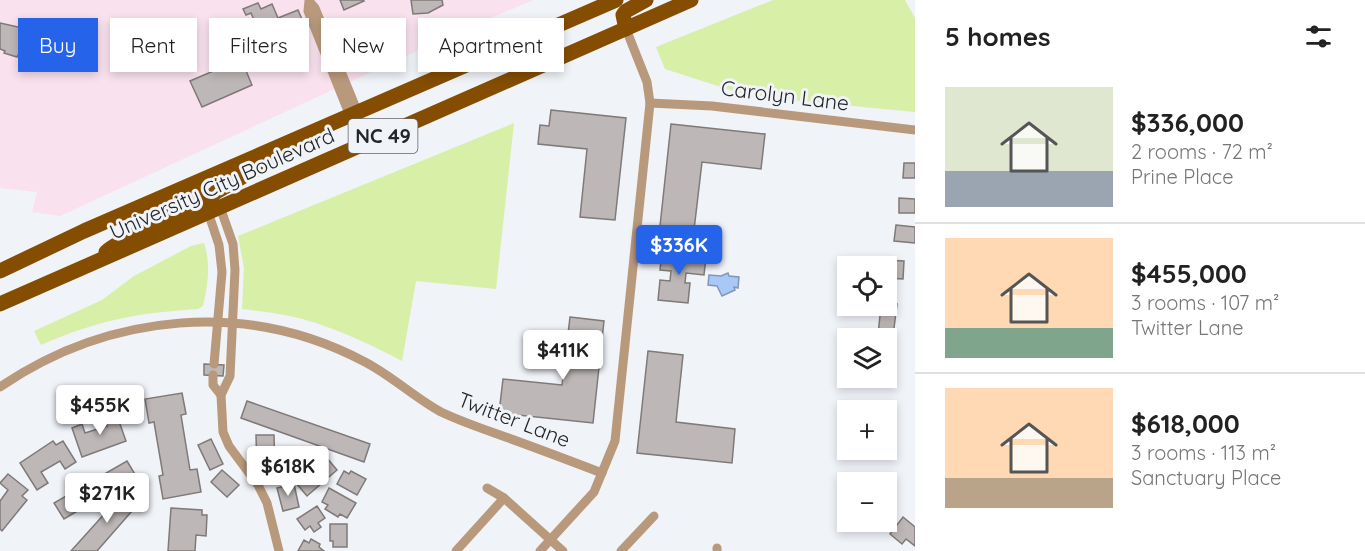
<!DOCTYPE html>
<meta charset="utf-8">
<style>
:root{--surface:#fff;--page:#f2f2f2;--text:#222;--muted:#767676;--line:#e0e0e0;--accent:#2563eb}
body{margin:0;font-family:Quicksand,sans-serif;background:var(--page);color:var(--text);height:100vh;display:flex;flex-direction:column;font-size:22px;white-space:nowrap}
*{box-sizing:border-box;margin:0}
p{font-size:20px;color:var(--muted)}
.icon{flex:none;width:33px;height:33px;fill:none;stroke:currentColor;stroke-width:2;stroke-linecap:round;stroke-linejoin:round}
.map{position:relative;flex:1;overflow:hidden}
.drawer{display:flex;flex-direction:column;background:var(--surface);width:450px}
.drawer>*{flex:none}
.hud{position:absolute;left:18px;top:18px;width:570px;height:54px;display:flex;gap:12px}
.controls{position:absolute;left:837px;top:256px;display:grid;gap:12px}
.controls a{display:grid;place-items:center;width:60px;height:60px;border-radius:0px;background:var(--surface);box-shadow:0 3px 9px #0003;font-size:30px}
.price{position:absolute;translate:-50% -51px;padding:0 14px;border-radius:6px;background:#fff;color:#222;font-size:20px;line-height:39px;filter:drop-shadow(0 2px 3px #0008)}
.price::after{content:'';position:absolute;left:50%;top:36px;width:18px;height:14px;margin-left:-9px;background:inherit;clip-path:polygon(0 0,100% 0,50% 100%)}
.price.selected{background:var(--accent);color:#fff}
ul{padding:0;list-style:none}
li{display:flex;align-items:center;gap:18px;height:150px;padding:0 30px}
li+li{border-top:2px solid var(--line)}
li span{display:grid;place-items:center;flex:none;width:168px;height:120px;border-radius:0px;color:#555}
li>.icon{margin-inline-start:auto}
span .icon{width:72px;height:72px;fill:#fffc;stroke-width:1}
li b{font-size:26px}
h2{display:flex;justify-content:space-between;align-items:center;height:72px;padding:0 30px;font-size:26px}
.pill{padding:0 21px;border-radius:0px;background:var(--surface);box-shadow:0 3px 9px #0003;font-size:21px;line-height:54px}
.pill.selected{background:var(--accent);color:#fff}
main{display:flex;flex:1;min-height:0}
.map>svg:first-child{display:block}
.commercial{fill:#f9e1ee}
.green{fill:#d7efa6}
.water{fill:#a8c8f8;stroke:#8197ba;stroke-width:1.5}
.building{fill:#beb7b7;stroke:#7f7978;stroke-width:1.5}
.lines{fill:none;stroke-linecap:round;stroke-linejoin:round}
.minor{stroke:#b9997b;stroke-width:9}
.primary{stroke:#844d00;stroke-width:15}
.labels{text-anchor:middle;stroke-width:6;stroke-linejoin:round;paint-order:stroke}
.shield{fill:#f0f3f8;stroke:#626466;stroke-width:1.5}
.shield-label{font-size:20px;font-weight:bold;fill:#252628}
.street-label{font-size:21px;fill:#252628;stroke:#f0f3f8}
</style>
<main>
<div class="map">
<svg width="915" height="551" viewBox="0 0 915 551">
<rect width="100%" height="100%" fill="#f0f3f8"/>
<polygon class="commercial" points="0,0 533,0 456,33 60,216 32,212 37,192 0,188"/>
<g class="green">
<polygon points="773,0 905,0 915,18 915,112 749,96 665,69 656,47"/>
<path d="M514,123L496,289L416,281L402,361C374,346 346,333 316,323C292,315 267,312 242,309L244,268L238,236Z"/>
<path d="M204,243C211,265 208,283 203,306L198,309C137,313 98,320 41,345L34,331L102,300L134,276L191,246Z"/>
</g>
<polygon class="water" points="728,273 729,276 739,277 738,288 734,287 735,290 722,296 717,286 708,285 709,275 721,276"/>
<g class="building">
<polygon points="340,0 363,0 364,1 344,10"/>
<polygon points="411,0 442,0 443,5 428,13 413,14"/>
<polygon points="258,3 261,9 272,4 278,18 298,10 304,24 283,33 286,40 266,49 260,34 256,36 254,31 258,29 251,13 246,15 243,9"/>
<polygon points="0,23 27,29 26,32 69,47 67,53 69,53 65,66 63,65 61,70 18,55 17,57 4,53 5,51 0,49"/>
<polygon points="239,60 242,61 252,85 202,107 190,81"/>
<polygon points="551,110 626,118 615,220 580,217 587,149 538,144 540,125 549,126"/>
<polygon points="671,124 765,134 761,169 702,162 694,230 660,226"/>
<polygon points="904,163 915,163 915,178 903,178"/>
<polygon points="899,198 915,199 915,213 899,213"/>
<polygon points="896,225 915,227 915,243 894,241"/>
<polygon points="662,252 706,257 704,275 686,273 685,283 690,283 688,303 658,300 660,280 670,281 671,271 660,270"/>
<polygon points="884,260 904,261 903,279 886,278"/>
<polygon points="886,303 897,304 893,336 878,335 881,306 886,306"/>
<polygon points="570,317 604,321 593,423 499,413 503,379 562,385"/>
<polygon points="648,351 683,355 676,422 735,429 732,463 637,453"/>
<polygon points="204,364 224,365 223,376 204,375"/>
<polygon points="182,393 186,414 181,415 190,470 197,469 201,492 163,499 159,476 163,475 154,422 149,423 145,399"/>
<polygon points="247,401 370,444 364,462 241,418"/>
<polygon points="874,403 889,404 887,436 886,411 874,411"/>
<polygon points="115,410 126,441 82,457 72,428 82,424 85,433 107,426 102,414"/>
<polygon points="256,435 274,435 275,474 257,475"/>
<polygon points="211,439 223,464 210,470 198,445"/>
<polygon points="53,441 56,445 63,441 76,462 65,469 60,461 41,472 48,483 37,490 20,463"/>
<polygon points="326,457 337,470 307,496 296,483"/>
<polygon points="127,461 136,476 64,519 54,503"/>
<polygon points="222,470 239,485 227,497 211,482"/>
<polygon points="344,471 349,474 351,471 366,479 357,495 337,484"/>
<polygon points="8,474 28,490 22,496 27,500 2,531 0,529 0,501 8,490 0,483"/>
<polygon points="294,484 299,507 283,511 277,488"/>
<polygon points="329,488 356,503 347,518 340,514 338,517 325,509 328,505 322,502"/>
<polygon points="125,491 139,503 97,551 71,551"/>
<polygon points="317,506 325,518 318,523 321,527 314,532 310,526 305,530 297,519"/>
<polygon points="171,508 202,510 202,515 207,515 206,536 196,535 195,551 168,551"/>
<polygon points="903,517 915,527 915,546 906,539 902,544 890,534"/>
<polygon points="330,524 347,524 347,547 333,547 333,541 330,541"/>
<polygon points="311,539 320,544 319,547 324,551 298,551 304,540 309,543"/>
</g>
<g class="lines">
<g class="minor">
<polyline points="650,103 712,106 915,130"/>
<polyline points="350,116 308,11 309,1 315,8 358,113"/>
<polyline points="220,207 233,244 235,270 230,376 221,395 223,432 229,446 258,485 267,503 279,551"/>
<polyline points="208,212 219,245 222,272 214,364"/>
<polyline points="213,375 213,385 221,395"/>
<path d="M0,387C109,313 247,299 365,362C392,376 415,398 441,412C460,421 480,428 500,435C534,447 568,460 602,473"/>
<polyline points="487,488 504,498 563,551"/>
<polyline points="456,551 504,498"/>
<polyline points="540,551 594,492 615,441 650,103 647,82 626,29"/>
<polyline points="621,551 654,516"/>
<polyline points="717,551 717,548"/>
</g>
<g class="primary">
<polyline points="626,29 623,15 626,11 646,0"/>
<polyline points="208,212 209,199 216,192 279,156"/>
<path d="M106,252C125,235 187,213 196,197C198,192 197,188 197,183"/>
<polyline points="0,271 84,231 616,0"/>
<polyline points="0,304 691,0"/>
</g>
</g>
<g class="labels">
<rect class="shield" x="348.5" y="119" width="69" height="34" rx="4.5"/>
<g class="shield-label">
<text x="383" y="143">NC 49</text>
</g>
<g class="street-label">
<text transform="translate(785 96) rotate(7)" y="7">Carolyn Lane</text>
<text transform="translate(222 184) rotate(-24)" y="7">University City Boulevard</text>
<text transform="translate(514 420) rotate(21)" y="7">Twitter Lane</text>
</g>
</g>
</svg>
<div class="controls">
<a><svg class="icon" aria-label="locate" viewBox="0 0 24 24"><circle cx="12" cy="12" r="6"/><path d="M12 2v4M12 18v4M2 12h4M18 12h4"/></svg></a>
<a><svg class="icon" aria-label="layers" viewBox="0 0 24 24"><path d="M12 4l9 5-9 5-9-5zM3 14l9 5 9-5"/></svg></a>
<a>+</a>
<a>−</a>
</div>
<b class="price selected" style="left:679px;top:276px">$336K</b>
<b class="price" style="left:563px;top:381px">$411K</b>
<b class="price" style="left:100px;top:436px">$455K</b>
<b class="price" style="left:288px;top:497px">$618K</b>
<b class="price" style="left:107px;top:524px">$271K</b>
<div class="hud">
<a class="pill selected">Buy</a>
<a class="pill">Rent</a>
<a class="pill">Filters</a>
<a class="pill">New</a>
<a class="pill">Apartment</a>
</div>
</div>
<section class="drawer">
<h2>5 homes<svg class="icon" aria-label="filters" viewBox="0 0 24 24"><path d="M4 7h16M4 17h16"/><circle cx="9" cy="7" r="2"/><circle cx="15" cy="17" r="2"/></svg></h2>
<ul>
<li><span style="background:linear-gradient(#dfe7d0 70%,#9aa5b1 0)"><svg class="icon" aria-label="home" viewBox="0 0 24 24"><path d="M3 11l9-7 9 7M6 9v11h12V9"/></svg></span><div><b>$336,000</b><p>2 rooms · 72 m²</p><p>Prine Place</p></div></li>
<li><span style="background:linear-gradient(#ffd9b3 75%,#7fa58c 0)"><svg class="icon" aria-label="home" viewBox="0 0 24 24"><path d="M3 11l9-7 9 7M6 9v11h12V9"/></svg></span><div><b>$455,000</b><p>3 rooms · 107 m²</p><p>Twitter Lane</p></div></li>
<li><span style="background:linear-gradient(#ffd9b3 75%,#b9a48a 0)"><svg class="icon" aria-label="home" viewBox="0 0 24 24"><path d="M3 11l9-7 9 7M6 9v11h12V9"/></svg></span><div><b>$618,000</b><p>3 rooms · 113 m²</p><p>Sanctuary Place</p></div></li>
</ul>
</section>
</main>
